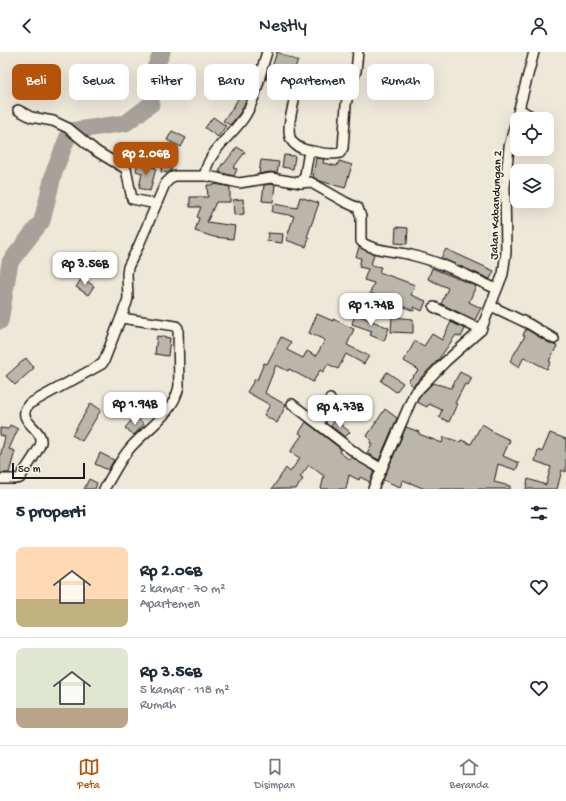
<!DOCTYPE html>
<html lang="id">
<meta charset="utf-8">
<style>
:root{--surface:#fff;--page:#f6f6f7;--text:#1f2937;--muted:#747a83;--line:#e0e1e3;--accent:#b45309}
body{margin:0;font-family:"Gochi Hand",sans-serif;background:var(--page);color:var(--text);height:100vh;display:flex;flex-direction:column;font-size:15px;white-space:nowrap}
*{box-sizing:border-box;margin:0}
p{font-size:13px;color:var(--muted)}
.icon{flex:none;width:22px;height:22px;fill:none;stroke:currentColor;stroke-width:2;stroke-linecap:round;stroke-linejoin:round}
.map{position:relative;height:437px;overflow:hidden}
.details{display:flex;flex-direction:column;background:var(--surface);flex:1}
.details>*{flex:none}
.banner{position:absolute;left:12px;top:12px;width:542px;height:36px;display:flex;gap:8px}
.buttons{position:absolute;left:510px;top:60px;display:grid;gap:8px}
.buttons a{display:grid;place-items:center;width:44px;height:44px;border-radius:8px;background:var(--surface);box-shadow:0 4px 16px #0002;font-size:20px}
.scale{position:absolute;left:12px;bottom:10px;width:73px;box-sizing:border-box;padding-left:4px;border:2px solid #1c1c1c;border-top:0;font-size:11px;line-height:14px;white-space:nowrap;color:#1c1c1c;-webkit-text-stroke:3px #fcf5e5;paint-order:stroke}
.price{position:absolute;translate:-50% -34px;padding:0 9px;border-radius:8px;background:#fff;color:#222;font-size:13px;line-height:26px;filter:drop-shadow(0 1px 2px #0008)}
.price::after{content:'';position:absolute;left:50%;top:24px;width:12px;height:9px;margin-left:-6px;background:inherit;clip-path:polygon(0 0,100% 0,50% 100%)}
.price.selected{background:var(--accent);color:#fff}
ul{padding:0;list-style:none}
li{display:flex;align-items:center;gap:12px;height:100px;padding:0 16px}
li+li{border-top:1px solid var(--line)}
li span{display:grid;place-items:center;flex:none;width:112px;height:80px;border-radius:8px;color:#555}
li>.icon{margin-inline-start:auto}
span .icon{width:48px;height:48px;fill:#fffc;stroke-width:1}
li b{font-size:17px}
h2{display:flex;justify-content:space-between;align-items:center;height:48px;padding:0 16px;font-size:17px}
.chip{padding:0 14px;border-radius:8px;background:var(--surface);box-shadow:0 4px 16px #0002;font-size:14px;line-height:36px}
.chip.selected{background:var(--accent);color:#fff}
header{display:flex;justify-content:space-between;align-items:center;height:52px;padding:0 16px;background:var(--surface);font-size:18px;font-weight:600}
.tab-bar{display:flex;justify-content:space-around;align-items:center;height:56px;border-top:1px solid var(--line);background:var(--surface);font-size:11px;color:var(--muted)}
.tab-bar a{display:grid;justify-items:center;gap:2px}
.tab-bar .selected{color:var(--accent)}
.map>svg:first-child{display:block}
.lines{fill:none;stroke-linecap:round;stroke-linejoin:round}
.river{stroke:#a7a299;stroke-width:17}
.building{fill:#bab6aa;stroke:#1c1c1c}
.street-casing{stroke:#1c1c1c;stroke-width:12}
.street{stroke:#fcf5e5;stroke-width:9}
.labels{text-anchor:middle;stroke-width:3.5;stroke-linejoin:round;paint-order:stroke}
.street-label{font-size:12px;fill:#1c1c1c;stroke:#fcf5e5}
</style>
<header><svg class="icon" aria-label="back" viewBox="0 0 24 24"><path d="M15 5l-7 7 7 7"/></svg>Nestly<svg class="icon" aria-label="person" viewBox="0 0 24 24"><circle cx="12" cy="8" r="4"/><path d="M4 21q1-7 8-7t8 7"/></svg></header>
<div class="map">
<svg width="566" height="437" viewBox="0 0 566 437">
<rect width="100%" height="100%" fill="#eee8d9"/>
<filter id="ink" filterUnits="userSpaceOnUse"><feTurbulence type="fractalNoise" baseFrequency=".025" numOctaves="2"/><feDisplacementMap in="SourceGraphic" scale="8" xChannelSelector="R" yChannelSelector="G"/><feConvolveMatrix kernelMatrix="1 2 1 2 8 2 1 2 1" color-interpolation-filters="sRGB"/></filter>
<g filter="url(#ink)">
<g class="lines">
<polyline class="river" points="0,269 10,210 42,169 54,120 70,79 126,71 151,52 152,23 162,0"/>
</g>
<g class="building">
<polygon points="277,0 298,9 293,20 282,16 275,31 266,27 270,14 272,15"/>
<polygon points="251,23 254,24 247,47 240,61 230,73 223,69 233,56 243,37 239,36 242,24 249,26"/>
<polygon points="213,65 226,74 218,85 205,76"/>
<polygon points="172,79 186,86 181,95 167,88"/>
<polygon points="237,95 245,100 233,116 237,117 234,124 219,120 222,112 224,112"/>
<polygon points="284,103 295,104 293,117 282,115"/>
<polygon points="316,106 324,107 323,111 337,114 339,109 352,113 345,136 320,129 313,125"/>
<polygon points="261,108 279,110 277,121 270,120 259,122"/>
<polygon points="162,109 172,111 171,119 168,121 161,120"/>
<polygon points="138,110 156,116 150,139 139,136 142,121 136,119"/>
<polygon points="215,132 230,135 230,150 216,150 207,170 235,174 233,187 214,185 195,179 199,166 197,165 201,155 190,155 190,145 208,145 207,133 215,133"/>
<polygon points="271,132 275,133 273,150 262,149 264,133"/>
<polygon points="300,145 319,151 307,185 309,186 306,195 286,188 294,164 272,160 274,152 297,156"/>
<polygon points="243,147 244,162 234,163 233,148"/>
<polygon points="396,175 408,176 407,192 395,191"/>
<polygon points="268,181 283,182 282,191 267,189"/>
<polygon points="359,195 374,202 371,213 381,215 379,220 415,233 411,243 426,249 422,259 414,255 414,259 370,241 374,231 364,228 368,217 359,215 361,206 356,205"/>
<polygon points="446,197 494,219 490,227 441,206"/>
<polygon points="96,200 109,208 104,218 90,210"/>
<polygon points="432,216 476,234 469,250 481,256 475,268 441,252 448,236 428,227"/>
<polygon points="82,226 94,234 88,243 76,235"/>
<polygon points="317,262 333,269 333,267 354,277 347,293 369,304 364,312 346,302 338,317 328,312 323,320 320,318 313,330 289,317 288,319 276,313 265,341 286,353 277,371 264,363 270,353 247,340 255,327 257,328 264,311 267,312 281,285 291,290 287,298 303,306 307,299 316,304 325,288 309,281"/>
<polygon points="355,262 389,276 384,289 370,283 372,279 352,272"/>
<polygon points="392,265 413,267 413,281 391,280"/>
<polygon points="451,270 465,277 461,285 456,283 438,308 413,334 408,329 419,318 404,309 415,289 424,294 432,282 442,288"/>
<polygon points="526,277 551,292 557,294 549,309 551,310 547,317 524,305 519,315 510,309 525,284 523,283"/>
<polygon points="157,284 170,286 168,304 155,302"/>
<polygon points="26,306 34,316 15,333 6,324"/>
<polygon points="387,320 403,331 396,340 381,329"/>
<polygon points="460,320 472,326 468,333 465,332 455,351 457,352 449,370 439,365 442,358 429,352 427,355 417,350 419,345 433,331 451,336"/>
<polygon points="317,348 322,351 316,363 310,358"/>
<polygon points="91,351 101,358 82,389 72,383"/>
<polygon points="360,352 368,357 361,367 353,362"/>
<polygon points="385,357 397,366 379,408 367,401 372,392 370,391 371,388 367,384"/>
<polygon points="135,364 144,372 134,383 125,376"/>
<polygon points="335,368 350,380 345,385 331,374"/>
<polygon points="306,370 341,397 339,400 350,408 352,405 374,419 370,430 360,425 359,428 349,423 346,437 321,437 324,424 309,413 300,425 303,427 296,437 272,437 286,416 290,420 300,406 290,400 302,383 299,381"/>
<polygon points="482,372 492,378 491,379 510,388 503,404 519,411 516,418 498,412 494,430 510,434 510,437 425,437 403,428 400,435 383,428 406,375 419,380 419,382 442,391 444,385 460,390 461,388 471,392"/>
<polygon points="10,373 18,377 9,397 15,399 9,421 0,421 0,405 5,385 0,383 0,376 8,377"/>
<polygon points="550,381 566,387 566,420 562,418 557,437 526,437 528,427 546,433 551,415 535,409 538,398 542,400"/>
<polygon points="100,401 114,408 108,418 95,412"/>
<polygon points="89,427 97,431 95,437 84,437"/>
</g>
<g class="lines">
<g class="street-casing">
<g id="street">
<path d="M267,0C260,21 257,45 245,64C233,83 210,97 205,121L208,124L239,131L271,126L301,131L310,130L345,150L358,156L361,165V189C370,199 398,199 411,203C442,210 469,225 497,237"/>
<path d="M294,48C290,72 279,94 312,99C321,101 330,103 340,101L343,96L346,53L349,37L356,19L358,0"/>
<polyline points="519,57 536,67"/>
<polyline points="18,58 31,65 53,69 68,76 96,99 126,117 132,147 156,152"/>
<polyline points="301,131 305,123 309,99"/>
<polyline points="491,254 529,272 554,287"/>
<polyline points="434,255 481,278"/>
<polyline points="292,352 361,405 382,417"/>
<polyline points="319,372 330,347"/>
<path d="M0,427H15L20,426C24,418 40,398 41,390C43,376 14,369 29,352L102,312L104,309L127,250L128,246L127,222L128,215L138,195L165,132L172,125L176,124H208"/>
<path d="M104,437C113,423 120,407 131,395C148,376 174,361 179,334L178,276L176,274L121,266"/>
<polyline points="373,437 414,342 445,310 481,278 503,222 506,200 505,135 509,95 534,0"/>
</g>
</g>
<use href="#street" class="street"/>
</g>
</g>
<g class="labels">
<g class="street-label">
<text transform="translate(495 153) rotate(-88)" y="4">Jalan Kabandungan 2</text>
</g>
</g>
</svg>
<div class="buttons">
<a><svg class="icon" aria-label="locate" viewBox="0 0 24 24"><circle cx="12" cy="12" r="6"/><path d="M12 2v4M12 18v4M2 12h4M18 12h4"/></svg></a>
<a><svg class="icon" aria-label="layers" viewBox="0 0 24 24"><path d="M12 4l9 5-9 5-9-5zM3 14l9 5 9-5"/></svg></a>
</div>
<div class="scale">50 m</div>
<b class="price selected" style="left:146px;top:124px">Rp 2.06B</b>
<b class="price" style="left:85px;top:234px">Rp 3.56B</b>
<b class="price" style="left:371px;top:275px">Rp 1.74B</b>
<b class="price" style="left:135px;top:374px">Rp 1.94B</b>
<b class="price" style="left:340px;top:377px">Rp 4.73B</b>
<div class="banner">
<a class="chip selected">Beli</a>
<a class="chip">Sewa</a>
<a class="chip">Filter</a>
<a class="chip">Baru</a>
<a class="chip">Apartemen</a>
<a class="chip">Rumah</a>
</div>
</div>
<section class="details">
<h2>5 properti<svg class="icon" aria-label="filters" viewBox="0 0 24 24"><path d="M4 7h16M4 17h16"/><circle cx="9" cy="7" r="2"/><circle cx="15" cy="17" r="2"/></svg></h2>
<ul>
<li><span style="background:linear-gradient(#ffd9b3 65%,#c2b280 0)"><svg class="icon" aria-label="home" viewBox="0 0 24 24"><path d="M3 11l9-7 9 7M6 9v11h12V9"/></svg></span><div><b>Rp 2.06B</b><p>2 kamar · 70 m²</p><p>Apartemen</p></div><svg class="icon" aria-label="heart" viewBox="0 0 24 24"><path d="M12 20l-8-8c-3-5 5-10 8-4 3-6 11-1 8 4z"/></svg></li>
<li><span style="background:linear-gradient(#dfe7d0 75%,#b9a48a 0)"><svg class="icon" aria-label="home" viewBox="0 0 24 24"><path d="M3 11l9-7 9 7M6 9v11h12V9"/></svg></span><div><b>Rp 3.56B</b><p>5 kamar · 118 m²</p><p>Rumah</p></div><svg class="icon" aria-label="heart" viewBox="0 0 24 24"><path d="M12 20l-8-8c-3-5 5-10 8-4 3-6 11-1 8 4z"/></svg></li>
</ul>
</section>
<nav class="tab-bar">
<a class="selected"><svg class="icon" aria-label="map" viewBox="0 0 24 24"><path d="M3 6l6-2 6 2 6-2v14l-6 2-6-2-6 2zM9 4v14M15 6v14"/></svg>Peta</a>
<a><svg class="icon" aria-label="saved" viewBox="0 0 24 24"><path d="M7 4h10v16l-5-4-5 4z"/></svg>Disimpan</a>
<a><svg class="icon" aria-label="home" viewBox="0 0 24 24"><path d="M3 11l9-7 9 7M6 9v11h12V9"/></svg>Beranda</a>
</nav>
